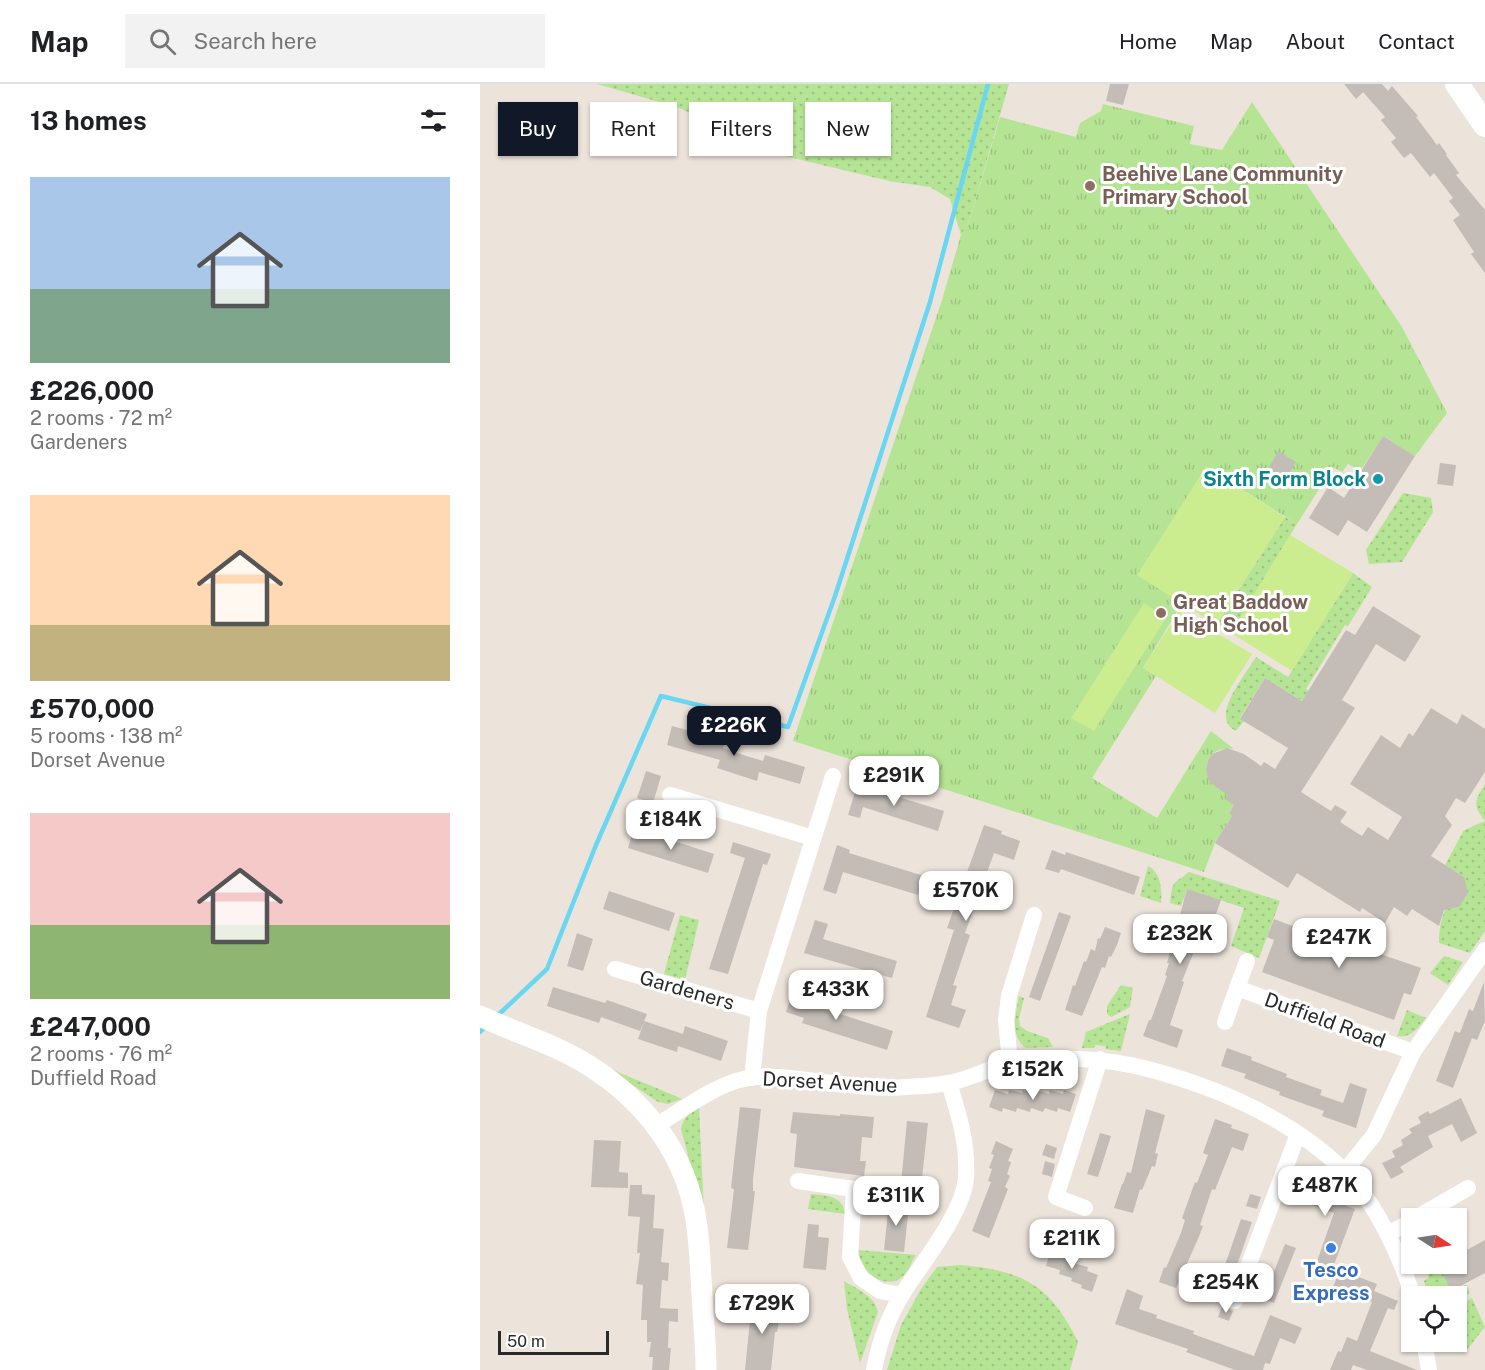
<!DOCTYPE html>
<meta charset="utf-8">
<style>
:root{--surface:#fff;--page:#f2f2f2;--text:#202124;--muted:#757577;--line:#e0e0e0;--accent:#111827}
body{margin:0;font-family:"Public Sans",sans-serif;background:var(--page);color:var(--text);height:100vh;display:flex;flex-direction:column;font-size:22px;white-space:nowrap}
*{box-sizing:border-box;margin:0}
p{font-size:20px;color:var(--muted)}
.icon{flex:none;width:33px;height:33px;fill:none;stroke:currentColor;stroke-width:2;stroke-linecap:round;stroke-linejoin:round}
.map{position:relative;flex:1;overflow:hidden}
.sheet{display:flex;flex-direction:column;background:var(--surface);width:480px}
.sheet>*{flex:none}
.banner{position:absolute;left:18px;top:18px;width:570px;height:54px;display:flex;gap:12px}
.needle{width:39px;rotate:102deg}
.tools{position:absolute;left:921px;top:1124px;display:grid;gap:12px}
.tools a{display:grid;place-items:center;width:66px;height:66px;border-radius:0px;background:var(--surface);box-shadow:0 2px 4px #0004;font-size:30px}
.scale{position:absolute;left:18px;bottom:15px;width:111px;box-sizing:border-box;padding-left:6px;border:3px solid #292929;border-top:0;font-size:16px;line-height:21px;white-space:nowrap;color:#292929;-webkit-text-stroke:4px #fff;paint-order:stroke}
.price{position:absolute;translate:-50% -51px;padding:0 14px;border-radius:12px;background:#fff;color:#222;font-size:20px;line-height:39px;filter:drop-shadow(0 2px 3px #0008)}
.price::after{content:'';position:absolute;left:50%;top:36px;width:18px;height:14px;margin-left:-9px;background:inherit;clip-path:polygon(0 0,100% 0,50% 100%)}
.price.on{background:var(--accent);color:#fff}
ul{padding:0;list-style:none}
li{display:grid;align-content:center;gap:12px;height:318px;padding:0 30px}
li span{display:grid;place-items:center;height:186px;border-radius:0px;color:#555}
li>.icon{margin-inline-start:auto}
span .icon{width:108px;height:108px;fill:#fffc;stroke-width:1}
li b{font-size:26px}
h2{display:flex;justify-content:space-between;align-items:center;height:72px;padding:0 30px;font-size:26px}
.tag{padding:0 21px;border-radius:0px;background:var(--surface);box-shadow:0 2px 4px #0004;font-size:21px;line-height:54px}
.tag.on{background:var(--accent);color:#fff}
header{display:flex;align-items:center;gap:36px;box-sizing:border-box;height:84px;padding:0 30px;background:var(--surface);border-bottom:2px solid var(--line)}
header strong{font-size:28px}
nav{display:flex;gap:33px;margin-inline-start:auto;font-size:21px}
.search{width:420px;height:54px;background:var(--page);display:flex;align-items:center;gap:15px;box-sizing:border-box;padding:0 21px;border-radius:0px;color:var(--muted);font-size:22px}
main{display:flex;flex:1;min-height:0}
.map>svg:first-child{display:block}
.grass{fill:url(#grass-dots)}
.park{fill:url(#park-tufts)}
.pitch{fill:#cbed8f}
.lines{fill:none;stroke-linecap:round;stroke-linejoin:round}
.stream{stroke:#69d6f2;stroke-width:4.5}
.building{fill:#c4bdb7}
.minor{stroke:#fff;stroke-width:16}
.tertiary{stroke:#fff;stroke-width:21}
.secondary{stroke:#fff;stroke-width:24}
.education-dot{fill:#8d6e63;stroke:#fff;stroke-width:2}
.culture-dot{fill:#0f9aa8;stroke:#fff;stroke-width:2}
.shop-dot{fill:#3f7fe0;stroke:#fff;stroke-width:2}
.labels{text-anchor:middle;stroke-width:6;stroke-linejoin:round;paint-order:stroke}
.education-label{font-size:20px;font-weight:bold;fill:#785e54;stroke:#fff;text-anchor:start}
.culture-label{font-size:20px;font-weight:bold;fill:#0d838f;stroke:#fff;text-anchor:end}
.street-label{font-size:20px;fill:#292929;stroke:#fff}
.shop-label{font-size:20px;font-weight:bold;fill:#366cbe;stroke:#fff}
</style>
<header>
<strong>Map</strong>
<div class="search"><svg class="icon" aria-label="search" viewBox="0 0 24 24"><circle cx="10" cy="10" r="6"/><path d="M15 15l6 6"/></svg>Search here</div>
<nav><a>Home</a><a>Map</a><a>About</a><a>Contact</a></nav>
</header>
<main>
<section class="sheet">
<h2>13 homes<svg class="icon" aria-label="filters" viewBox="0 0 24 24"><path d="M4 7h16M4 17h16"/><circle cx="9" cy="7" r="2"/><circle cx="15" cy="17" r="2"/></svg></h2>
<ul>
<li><span style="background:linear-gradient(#a9c7e8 60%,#7fa58c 0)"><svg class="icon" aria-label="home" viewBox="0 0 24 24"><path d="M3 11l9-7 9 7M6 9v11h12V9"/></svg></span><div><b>£226,000</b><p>2 rooms · 72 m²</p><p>Gardeners</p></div></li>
<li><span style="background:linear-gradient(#ffd9b3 70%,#c2b280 0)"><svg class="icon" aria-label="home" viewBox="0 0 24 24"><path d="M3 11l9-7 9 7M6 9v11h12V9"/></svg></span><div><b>£570,000</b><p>5 rooms · 138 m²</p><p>Dorset Avenue</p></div></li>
<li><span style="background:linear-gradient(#f6c9c9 60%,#8fb573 0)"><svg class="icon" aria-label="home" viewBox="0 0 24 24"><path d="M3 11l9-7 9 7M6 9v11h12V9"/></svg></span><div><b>£247,000</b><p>2 rooms · 76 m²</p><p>Duffield Road</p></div></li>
</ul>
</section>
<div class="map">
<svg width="1005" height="1286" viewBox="0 0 1005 1286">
<defs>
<pattern id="grass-dots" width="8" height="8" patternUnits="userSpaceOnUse" patternTransform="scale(1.5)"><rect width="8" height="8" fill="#b5e594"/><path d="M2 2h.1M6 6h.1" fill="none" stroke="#9cc480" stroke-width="1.8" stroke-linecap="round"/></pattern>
<pattern id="park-tufts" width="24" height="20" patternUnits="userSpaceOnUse" patternTransform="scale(1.5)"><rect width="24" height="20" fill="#b5e594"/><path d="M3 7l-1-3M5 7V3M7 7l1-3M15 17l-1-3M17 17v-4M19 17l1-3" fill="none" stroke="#9cc480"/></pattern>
</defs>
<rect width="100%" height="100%" fill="#ece3da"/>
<g class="grass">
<polygon points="117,0 529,0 489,138 481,151 470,115 450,103 409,97 309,73 197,23"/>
<polygon points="923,409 951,414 953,428 922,478 889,480 886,466"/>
<polygon points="805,433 817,440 751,549 736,541"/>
<path d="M873,489L892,503L868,542L865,541L826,605L840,614L834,624L785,594L760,634L764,637L756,647C728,634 766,590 776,573L808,593Z"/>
<path d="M1005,700V737C992,720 995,717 1005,700Z"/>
<path d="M1005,737V847L990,869L959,859C959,830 969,817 984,793L965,781L984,746Z"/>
<path d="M668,782C681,788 682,806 681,819L660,812Z"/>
<path d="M709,788L800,817L779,874L751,862L764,824L707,805L701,822L690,819C693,796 691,802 709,788Z"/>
<polygon points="200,831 219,836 205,896 184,890"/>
<polygon points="964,872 983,878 968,901 950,889"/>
<polygon points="641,901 653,904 650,923 631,933 627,930 627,922"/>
<path d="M539,912L544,914L539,935L540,942L547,947L568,954L573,963L546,964C529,952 536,930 539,912Z"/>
<path d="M927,926L946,934C937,945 932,954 917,952Z"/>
<polygon points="650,930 641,967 625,965 626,962 615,961 614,964 602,964 606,948"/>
<polygon points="133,986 193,1011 202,1015 188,1020 178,1018 133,988"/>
<path d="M219,1023L224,1128H223L201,1045C204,1033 209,1029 219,1023Z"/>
<path d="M331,1110C345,1111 364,1112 365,1130L328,1125Z"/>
<path d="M379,1166L436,1171C431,1179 426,1194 415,1197C397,1202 378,1183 379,1166Z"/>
<polygon points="937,1179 958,1179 971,1206 986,1201 990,1209 977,1217 976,1212 948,1212 944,1197 949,1193 946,1184 940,1187"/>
<path d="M480,1181C544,1187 569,1200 598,1258L590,1286H407L421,1241L441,1205L457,1183Z"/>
<path d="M364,1197C377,1205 394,1211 398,1228L380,1279L367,1225Z"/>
<polygon points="992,1214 1005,1243 986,1267 977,1248 977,1223"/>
</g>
<path class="park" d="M772,18L922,243L967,329L935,372L903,352L880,387L868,380L862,388L853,383L817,440L726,383L658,491L702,519L663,584L676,592L612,694L677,734L731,647L754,665C720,660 716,701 750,708L754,721L749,729L752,732L735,759L724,788L313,657L462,216L481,151L489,138L520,33L596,53L600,39L621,27L623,20L714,42L710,60L742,66Z"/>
<g class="pitch">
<polygon points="726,383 805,433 736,541 657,491"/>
<polygon points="810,451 873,489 812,587 751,549"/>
<polygon points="664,519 686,534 614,647 591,634"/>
<polygon points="699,527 772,570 735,629 663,584"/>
</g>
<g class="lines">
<g class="stream">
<polyline points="15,934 67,885 116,761 181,612 308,643 355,512 450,218 508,0"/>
<polyline points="0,948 7,941"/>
</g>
</g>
<g class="building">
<polygon points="630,0 649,0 643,21 626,17"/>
<polygon points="864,0 902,0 908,7 912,2 938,32 936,33 957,61 959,59 967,70 966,71 979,89 976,91 1005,126 1005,189 991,170 994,168 973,136 980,131 969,117 973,114 954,89 950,93 931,69 924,74 911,58 916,54 901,36 905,33 883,8 876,15"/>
<polygon points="903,352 935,372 887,448 868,436 858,452 829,434 848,403 864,414"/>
<polygon points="798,367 816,378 806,395 788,385"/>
<polygon points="960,379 976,381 973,402 957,400"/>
<polygon points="893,522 941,552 925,578 896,560 862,616 875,624 821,708 851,727 855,721 867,728 860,738 882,752 888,743 908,756 922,733 870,700 901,651 920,664 929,649 933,652 951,624 977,640 982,630 1005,645 1005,688 985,719 976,714 965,732 972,741 951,772 984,793 988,809 979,823 964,826 959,842 932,825 927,832 914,823 905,839 882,824 880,828 817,789 808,804 735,759 752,732 749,729 754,721 745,715 748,711 733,701 728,695 726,685 728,676 732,670 747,664 764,670 781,682 784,678 795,685 808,664 760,635 785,594 822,617 866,546 875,551"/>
<polygon points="192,642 245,656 243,664 257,669 283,677 285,671 325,683 320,700 279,688 277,697 237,684 240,676 187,661"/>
<polygon points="166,687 181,692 173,719 157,714"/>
<polygon points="378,698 390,701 389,704 464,727 458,747 383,723 380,734 368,731"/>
<polygon points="504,741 522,747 521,750 540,757 534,776 514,769 485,849 490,851 473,901 477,902 471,921 486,926 479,944 446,933 474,846 467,844"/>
<polygon points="154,744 234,770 228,789 148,764"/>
<polygon points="253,758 291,770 287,781 283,780 248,890 229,885 265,774 250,769"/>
<polygon points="357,761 370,766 369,769 444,792 438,811 363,788 356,810 343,806"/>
<polygon points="572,766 585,771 586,768 660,793 654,811 581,785 579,789 565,785"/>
<polygon points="707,805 741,816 735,833 729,831 702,897 704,898 690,941 703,946 697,964 663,952 669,936 671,936 687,892 685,891 689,879 687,879"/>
<polygon points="129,807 195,829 189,847 123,825"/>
<polygon points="579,828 591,832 560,917 549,913"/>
<polygon points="794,835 818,844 819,841 856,854 857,852 881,860 880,863 941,884 931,911 924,909 914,936 782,888 794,856 787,853"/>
<polygon points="335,836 348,840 343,855 417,877 412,894 324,869"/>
<polygon points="625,843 641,849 637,861 631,873 629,872 625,884 622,883 602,932 585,926 593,901 595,902 604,877 606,878 611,865 615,867 618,854 620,855"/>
<polygon points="97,849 113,855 103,887 87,882"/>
<polygon points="317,895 329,899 323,918 413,947 407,966 322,939 324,934 306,928"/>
<polygon points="1004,898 1005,937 997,956 992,954 973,1004 956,997 975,947 980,949 989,925 993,927"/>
<polygon points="73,903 125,919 127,916 167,930 164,937 203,950 205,942 248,957 241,977 198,962 197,968 158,955 164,938 160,947 121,933 119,939 67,922"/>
<polygon points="747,964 772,973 771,976 807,990 806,993 842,1006 840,1011 863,1019 870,999 887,1005 876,1044 842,1032 844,1027 799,1011 800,1008 764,994 766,990 741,982"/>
<polygon points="515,1006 528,1010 529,1006 542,1009 543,1006 556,1010 557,1006 569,1010 570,1006 583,1010 584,1006 596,1010 590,1028 578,1024 577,1028 565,1024 563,1028 551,1024 550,1028 537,1024 536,1028 523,1024 522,1028 509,1023"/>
<polygon points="981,1014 997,1049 981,1058 972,1040 948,1052 953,1063 920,1083 924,1088 911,1095 902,1079 915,1073 912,1067 923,1061 921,1056 932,1049 929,1045 941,1039 938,1033 948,1027 950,1030"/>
<polygon points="260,1023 281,1025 273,1095 273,1107 275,1107 268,1166 247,1164 254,1105 251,1104"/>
<polygon points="666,1025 685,1031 675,1069 678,1070 675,1083 672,1082 662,1106 660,1105 653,1129 634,1124 642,1100 643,1100 647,1088 651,1089"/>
<polygon points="313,1028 360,1032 360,1030 394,1033 392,1054 382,1053 380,1077 386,1077 384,1092 314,1083 317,1050 310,1049"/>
<polygon points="735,1035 752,1041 751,1044 769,1050 763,1067 752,1063 735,1106 732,1105 720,1141 723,1142 718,1155 696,1204 679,1198 684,1183 686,1184 701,1149 705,1136 702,1134 715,1098 717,1099 728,1071 723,1069"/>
<polygon points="427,1037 448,1039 439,1122 419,1120"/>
<polygon points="620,1049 631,1052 618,1093 607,1090"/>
<polygon points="114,1056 141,1057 139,1088 148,1089 148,1104 111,1103"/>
<polygon points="516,1057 533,1065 528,1077 531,1078 527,1090 530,1092 525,1103 528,1105 509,1154 492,1147 511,1098 508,1097 512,1085 509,1084 514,1071 511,1070"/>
<polygon points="566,1060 577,1064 574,1075 562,1071"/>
<polygon points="565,1077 575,1080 572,1093 562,1090"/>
<polygon points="816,1092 857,1108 853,1117 875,1125 852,1186 836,1180 854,1129 808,1112"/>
<polygon points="150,1101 162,1101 162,1110 175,1111 173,1144 184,1145 181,1178 189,1179 188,1197 182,1196 180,1224 198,1225 198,1238 189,1237 188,1264 191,1264 189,1286 172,1286 173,1273 169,1273 171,1258 167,1258 167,1236 161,1236 163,1201 156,1200 160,1169 157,1169 160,1133 148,1132"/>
<polygon points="770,1110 781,1113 777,1125 766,1122"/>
<polygon points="409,1118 429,1122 424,1168 404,1166"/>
<polygon points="761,1135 772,1138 751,1198 740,1195"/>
<polygon points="328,1140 339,1141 338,1153 349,1154 346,1186 323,1184"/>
<polygon points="1005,1156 1005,1189 971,1207 958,1179 976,1179 976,1172"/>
<polygon points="805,1160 816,1164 794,1219 783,1215"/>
<polygon points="571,1164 585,1168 584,1172 598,1176 596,1180 608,1183 607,1187 618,1191 612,1208 601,1204 602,1201 591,1197 592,1194 579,1190 580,1186 566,1182"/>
<polygon points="860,1186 897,1200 894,1207 918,1217 914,1226 908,1224 890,1267 937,1286 887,1286 873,1281 871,1286 850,1286 858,1267 861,1268 867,1253 877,1257 892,1218 853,1203"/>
<polygon points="647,1205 663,1212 659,1225 677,1231 676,1234 714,1247 713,1250 774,1272 790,1231 822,1244 815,1260 800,1254 790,1280 785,1279 783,1286 755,1286 706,1268 708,1265 635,1240"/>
<polygon points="275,1215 302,1219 297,1248 295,1248 291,1286 265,1286 270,1236 272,1236"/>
<polygon points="742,1223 753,1227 749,1237 738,1233"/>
</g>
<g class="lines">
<g class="minor">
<polyline points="190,711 333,754"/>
<polyline points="135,885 279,927"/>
<polyline points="757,904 767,877"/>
<polyline points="745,938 757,904 933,968"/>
<polyline points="530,979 526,936 529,912 554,831"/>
<polyline points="272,994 279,927 353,692"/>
<path d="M177,1041C202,1026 228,1006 256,997C277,990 298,993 319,995C355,999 392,1006 428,1003C441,1002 455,1002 468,999C487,996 506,986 524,980C537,977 552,976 565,975C629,972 674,984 733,1006C781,1025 826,1049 863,1086C897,1120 918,1167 933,1212"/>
<polyline points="864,1088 894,1051 933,968 1005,866"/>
<polyline points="318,1097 374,1105 370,1173 381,1194 400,1207 422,1211"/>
<polyline points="605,1124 576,1113 620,975"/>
<polyline points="936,1134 988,1104"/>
<polyline points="908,1150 932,1137"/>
<polyline points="743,1212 755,1217 818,1050"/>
<polyline points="944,1257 949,1286"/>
<path d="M394,1286C399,1259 408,1233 423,1209C442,1179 484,1128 486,1093C488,1060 479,1031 469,999"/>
</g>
<path class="tertiary" d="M0,932C35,949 75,960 108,981C164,1016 206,1069 216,1136C220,1160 220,1185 222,1209C223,1234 226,1260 226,1286"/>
<polyline class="secondary" points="977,0 1005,41"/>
</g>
<g class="education-dot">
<circle cx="610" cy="102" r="6"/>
<circle cx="681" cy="529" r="6"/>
</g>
<circle class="culture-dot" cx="898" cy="395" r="6"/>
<circle class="shop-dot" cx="851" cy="1164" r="6"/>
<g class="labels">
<g class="education-label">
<text x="622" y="97">Beehive Lane Community<tspan x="622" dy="23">Primary School</tspan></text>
<text x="693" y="525">Great Baddow<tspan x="693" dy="23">High School</tspan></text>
</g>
<g class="culture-label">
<text x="886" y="402">Sixth Form Block</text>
</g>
<g class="street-label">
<text transform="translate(207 906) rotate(16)" y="7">Gardeners</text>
<text transform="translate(845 936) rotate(20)" y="7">Duffield Road</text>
<text transform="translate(350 998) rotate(3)" y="7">Dorset Avenue</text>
</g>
<g class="shop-label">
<text x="851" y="1193">Tesco<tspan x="851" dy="23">Express</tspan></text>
</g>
</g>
</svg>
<div class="tools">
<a><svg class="needle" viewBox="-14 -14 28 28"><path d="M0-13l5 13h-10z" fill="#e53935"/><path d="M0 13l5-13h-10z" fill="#757577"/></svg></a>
<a><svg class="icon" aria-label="locate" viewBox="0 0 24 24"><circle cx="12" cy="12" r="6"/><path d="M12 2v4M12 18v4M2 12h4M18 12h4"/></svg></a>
</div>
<div class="scale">50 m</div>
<b class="price on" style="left:254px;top:673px">£226K</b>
<b class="price" style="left:414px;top:723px">£291K</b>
<b class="price" style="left:191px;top:767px">£184K</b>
<b class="price" style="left:486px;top:838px">£570K</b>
<b class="price" style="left:700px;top:881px">£232K</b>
<b class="price" style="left:859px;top:885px">£247K</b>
<b class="price" style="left:356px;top:937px">£433K</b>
<b class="price" style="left:553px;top:1017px">£152K</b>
<b class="price" style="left:845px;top:1133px">£487K</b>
<b class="price" style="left:416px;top:1143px">£311K</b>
<b class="price" style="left:592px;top:1186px">£211K</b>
<b class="price" style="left:746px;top:1230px">£254K</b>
<b class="price" style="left:282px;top:1251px">£729K</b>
<div class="banner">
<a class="tag on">Buy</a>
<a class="tag">Rent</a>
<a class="tag">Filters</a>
<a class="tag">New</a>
</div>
</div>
</main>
